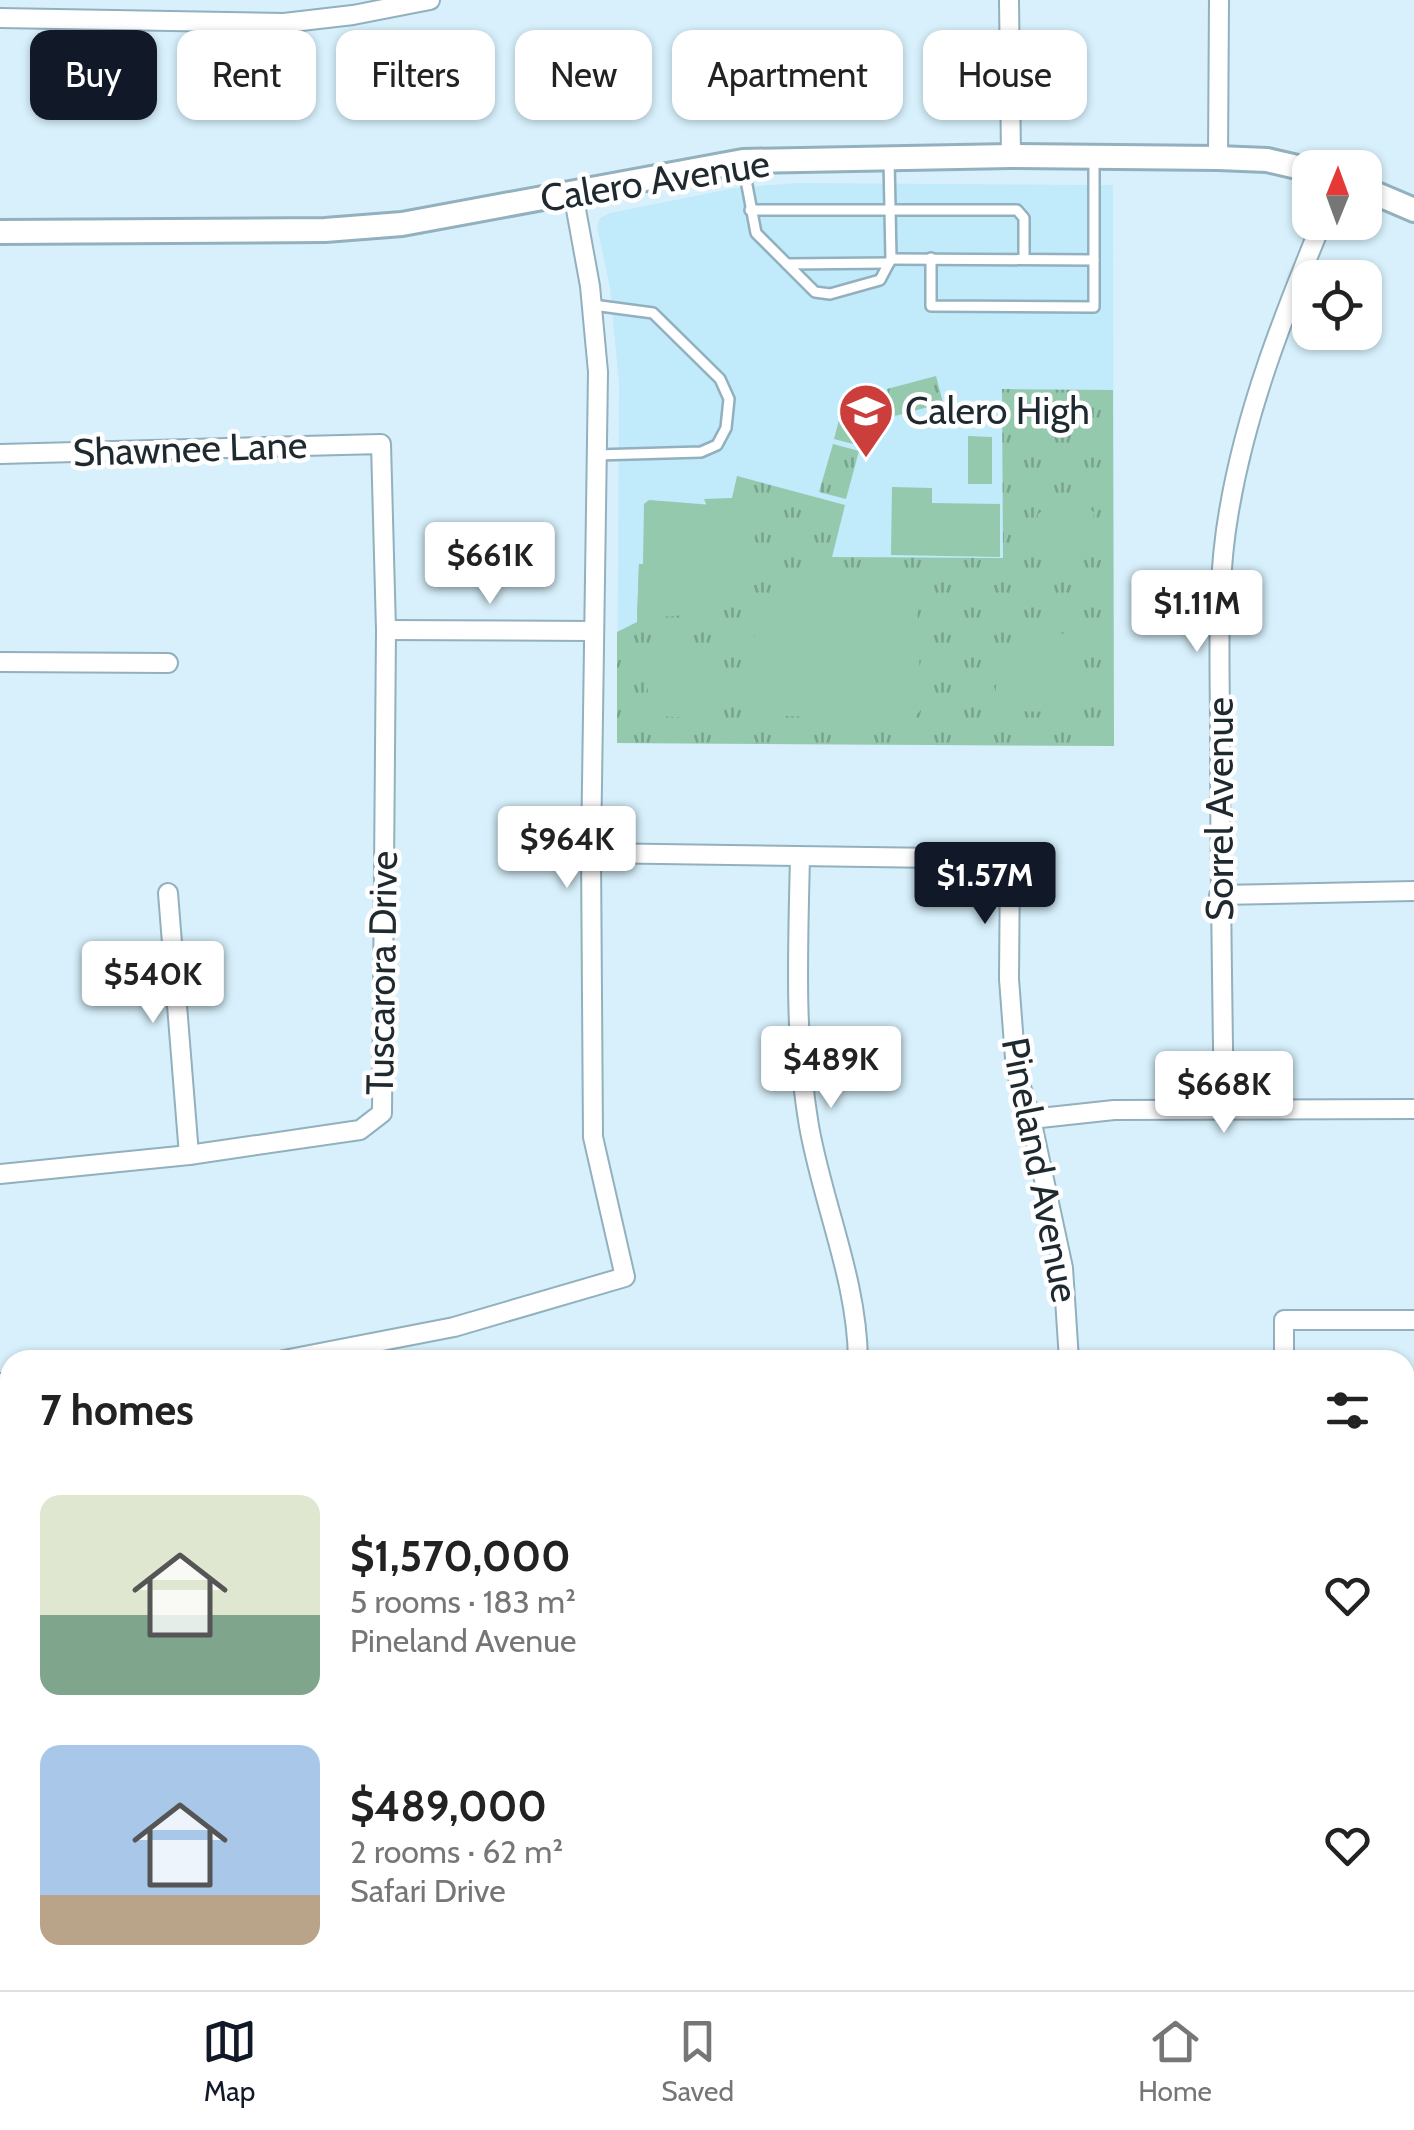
<!DOCTYPE html>
<meta charset="utf-8">
<style>
:root{--surface:#fff;--page:#f6f6f6;--text:#222;--muted:#767676;--line:#e0e0e0;--accent:#111827}
body{margin:0;font-family:Cabin,sans-serif;background:var(--page);color:var(--text);height:100vh;display:flex;flex-direction:column;font-size:38px;white-space:nowrap}
*{box-sizing:border-box;margin:0}
p{font-size:32px;color:var(--muted)}
.icon{flex:none;width:55px;height:55px;fill:none;stroke:currentColor;stroke-width:2;stroke-linecap:round;stroke-linejoin:round}
.map{position:relative;flex:1;overflow:hidden}
.drawer{position:absolute;left:0px;top:1350px;width:1415px;height:640px;display:flex;flex-direction:column;background:var(--surface);border-radius:30px 30px 0 0;box-shadow:0 2px 8px #0004}
.drawer>*{flex:none}
.hud{position:absolute;left:30px;top:30px;width:1355px;height:90px;display:flex;gap:20px}
.needle{width:65px;rotate:1deg}
.buttons{position:absolute;left:1292px;top:150px;display:grid;gap:20px}
.buttons a{display:grid;place-items:center;width:90px;height:90px;border-radius:20px;background:var(--surface);box-shadow:0 2px 8px #0004;font-size:50px}
.price{position:absolute;translate:-50% -85px;padding:0 22px;border-radius:10px;background:#fff;color:#222;font-size:32px;line-height:65px;filter:drop-shadow(0 2px 5px #0008)}
.price::after{content:'';position:absolute;left:50%;top:60px;width:30px;height:22px;margin-left:-15px;background:inherit;clip-path:polygon(0 0,100% 0,50% 100%)}
.price.active{background:var(--accent);color:#fff}
ul{padding:0;list-style:none}
li{display:flex;align-items:center;gap:30px;height:250px;padding:0 40px}
li span{display:grid;place-items:center;flex:none;width:280px;height:200px;border-radius:20px;color:#555}
li>.icon{margin-inline-start:auto}
span .icon{width:120px;height:120px;fill:#fffc;stroke-width:1}
li b{font-size:42px}
h2{display:flex;justify-content:space-between;align-items:center;height:120px;padding:0 40px;font-size:42px}
.tag{padding:0 35px;border-radius:20px;background:var(--surface);box-shadow:0 2px 8px #0004;font-size:35px;line-height:90px}
.tag.active{background:var(--accent);color:#fff}
.tab-bar{display:flex;justify-content:space-around;align-items:center;height:140px;border-top:2px solid var(--line);background:var(--surface);font-size:28px;color:var(--muted)}
.tab-bar a{display:grid;justify-items:center;gap:5px}
.tab-bar .active{color:var(--accent)}
.map>svg:first-child{display:block}
.built{fill:#c1eafb}
.grass{fill:url(#grass-tufts)}
.pitch{fill:#94c9ad}
.lines{fill:none;stroke-linecap:round;stroke-linejoin:round}
.lane-casing{stroke:#92b0bd;stroke-width:14}
.street-casing{stroke:#92b0bd;stroke-width:22}
.secondary-casing{stroke:#92b0bd;stroke-width:28}
.lane{stroke:#fff;stroke-width:9}
.street{stroke:#fff;stroke-width:18}
.secondary{stroke:#fff;stroke-width:22}
.labels{text-anchor:middle;stroke-width:9;stroke-linejoin:round;paint-order:stroke}
.street-label{font-size:38px;fill:#1e2a2f;stroke:#fff}
.poi-label{font-size:38px;fill:#1e2a2f;stroke:#fff;text-anchor:start}
</style>
<div class="map">
<svg width="1414" height="1990" viewBox="0 0 1414 1990">
<defs>
<pattern id="grass-tufts" width="24" height="20" patternUnits="userSpaceOnUse" patternTransform="scale(2.5)"><rect width="24" height="20" fill="#94c9ad"/><path d="M3 7l-1-3M5 7V3M7 7l1-3M15 17l-1-3M17 17v-4M19 17l1-3" fill="none" stroke="#78a38d"/></pattern>
</defs>
<rect width="100%" height="100%" fill="#d7f0fb"/>
<g class="built">
<polygon points="797,183 1113,185 1114,746 617,743 619,383 610,288 597,226 600,218 610,213 735,188"/>
<polygon points="10,1800 10,1980 1403,1980 1403,1990 0,1990 0,1812"/>
</g>
<g class="grass">
<polygon points="936,376 943,403 895,416 887,389"/>
<polygon points="1002,389 1113,390 1114,746 617,743 617,632 637,622 639,564 674,569 711,515 704,499 732,498 737,476 845,505 832,557 1003,558"/>
<polygon points="882,390 889,417 861,446 834,439 844,401"/>
<polygon points="833,444 859,451 846,499 819,492"/>
</g>
<g class="pitch">
<polygon points="968,436 992,437 992,484 968,484"/>
<polygon points="892,487 932,488 932,503 1000,504 1000,557 891,555"/>
<path d="M649,500L751,508L757,511C752,603 726,618 637,617L639,564H643L644,504Z"/>
<polygon points="1051,504 1090,508 1094,513 1086,551 1076,560 1051,557 1036,536 1038,514"/>
<path d="M916,569L921,710L911,721L761,715C754,690 746,662 754,637C764,607 798,577 829,572C857,567 888,570 916,569Z"/>
<path d="M1073,633V706L1068,712L994,711C997,649 1011,635 1073,633Z"/>
<path d="M648,647C711,650 720,654 723,719L653,716L648,711Z"/>
<rect x="874" y="1980" width="168" height="10"/>
</g>
<g class="lines">
<g class="lane-casing">
<g id="lane">
<polyline points="743,164 756,233 815,292 830,294 880,280 891,259 889,159"/>
<polyline points="750,210 1017,210 1024,218 1024,259"/>
<polyline points="931,258 931,306 1094,307 1094,160"/>
<polyline points="891,259 1094,260"/>
<polyline points="787,264 889,263"/>
<polyline points="593,305 653,313 720,379 729,399 726,428 717,445 701,452 596,455"/>
<polyline points="644,1980 644,1990"/>
<polyline points="798,1990 798,1980"/>
</g>
</g>
<g class="street-casing">
<g id="street">
<polyline points="1009,0 1011,156"/>
<polyline points="0,18 284,23 353,15 430,0"/>
<polyline points="1218,158 1219,0"/>
<polyline points="0,454 381,444 386,630 382,1113 360,1130 189,1155 0,1174"/>
<polyline points="386,630 594,631"/>
<polyline points="0,662 168,663"/>
<polyline points="591,853 1010,859 1009,979 1016,1071 1031,1119 1063,1268 1069,1360"/>
<path d="M800,857C798,946 794,1038 809,1126C823,1205 857,1279 858,1360"/>
<polyline points="168,893 189,1155"/>
<polyline points="1219,895 1414,891"/>
<path d="M1224,1112C1222,985 1220,858 1220,732C1220,658 1216,584 1229,511C1246,410 1283,317 1322,222"/>
<polyline points="1031,1119 1114,1110 1414,1109"/>
<polyline points="284,1360 454,1327 625,1277 593,1137 591,853 598,372 590,286 573,193"/>
<polyline points="1284,1360 1284,1320 1414,1320"/>
<polyline points="0,1383 10,1383"/>
</g>
</g>
<g class="secondary-casing">
<g id="secondary">
<polyline points="1365,189 1414,210"/>
<polyline points="0,232 325,230 402,224 743,161 1011,156 1218,158 1267,160 1310,170"/>
<polyline points="1405,1562 1414,1562"/>
<polyline points="1405,1602 1414,1601"/>
<polyline points="0,1711 10,1717"/>
<polyline points="0,1768 10,1762"/>
</g>
</g>
<use href="#lane" class="lane"/>
<use href="#street" class="street"/>
<use href="#secondary" class="secondary"/>
</g>
<defs>
<g id="school-pin" transform="scale(2.875)"><path d="M0 17L-7.5 6A9.5 9.5 0 1 1 7.5 6Z" fill="#cc3e3c" stroke="#fff"/><path d="M0-5L7-2L0 1L-7-2ZM-4 1L0 2.5L4 1V4Q0 6-4 4Z" fill="#fff"/></g>
</defs>
<g fill-rule="evenodd">
<use href="#school-pin" x="866" y="411"/>
</g>
<g class="labels">
<g class="street-label">
<text transform="translate(655 181) rotate(-9)" y="13">Calero Avenue</text>
<text transform="translate(190 449) rotate(-2)" y="13">Shawnee Lane</text>
<text transform="translate(1220 809) rotate(-90)" y="13">Sorrel Avenue</text>
<text transform="translate(382 973) rotate(-89)" y="13">Tuscarora Drive</text>
<text transform="translate(1040 1170) rotate(79)" y="13">Pineland Avenue</text>
</g>
<g class="poi-label">
<text x="905" y="424">Calero High</text>
</g>
</g>
</svg>
<div class="buttons">
<a><svg class="needle" viewBox="-14 -14 28 28"><path d="M0-13l5 13h-10z" fill="#e53935"/><path d="M0 13l5-13h-10z" fill="#767676"/></svg></a>
<a><svg class="icon" aria-label="locate" viewBox="0 0 24 24"><circle cx="12" cy="12" r="6"/><path d="M12 2v4M12 18v4M2 12h4M18 12h4"/></svg></a>
</div>
<b class="price" style="left:490px;top:607px">$661K</b>
<b class="price" style="left:1197px;top:655px">$1.11M</b>
<b class="price" style="left:567px;top:891px">$964K</b>
<b class="price active" style="left:985px;top:927px">$1.57M</b>
<b class="price" style="left:153px;top:1026px">$540K</b>
<b class="price" style="left:831px;top:1111px">$489K</b>
<b class="price" style="left:1224px;top:1136px">$668K</b>
<div class="hud">
<a class="tag active">Buy</a>
<a class="tag">Rent</a>
<a class="tag">Filters</a>
<a class="tag">New</a>
<a class="tag">Apartment</a>
<a class="tag">House</a>
</div>
<section class="drawer">
<h2>7 homes<svg class="icon" aria-label="filters" viewBox="0 0 24 24"><path d="M4 7h16M4 17h16"/><circle cx="9" cy="7" r="2"/><circle cx="15" cy="17" r="2"/></svg></h2>
<ul>
<li><span style="background:linear-gradient(#dfe7d0 60%,#7fa58c 0)"><svg class="icon" aria-label="home" viewBox="0 0 24 24"><path d="M3 11l9-7 9 7M6 9v11h12V9"/></svg></span><div><b>$1,570,000</b><p>5 rooms · 183 m²</p><p>Pineland Avenue</p></div><svg class="icon" aria-label="heart" viewBox="0 0 24 24"><path d="M12 20l-8-8c-3-5 5-10 8-4 3-6 11-1 8 4z"/></svg></li>
<li><span style="background:linear-gradient(#a9c7e8 75%,#b9a48a 0)"><svg class="icon" aria-label="home" viewBox="0 0 24 24"><path d="M3 11l9-7 9 7M6 9v11h12V9"/></svg></span><div><b>$489,000</b><p>2 rooms · 62 m²</p><p>Safari Drive</p></div><svg class="icon" aria-label="heart" viewBox="0 0 24 24"><path d="M12 20l-8-8c-3-5 5-10 8-4 3-6 11-1 8 4z"/></svg></li>
</ul>
</section>
</div>
<nav class="tab-bar">
<a class="active"><svg class="icon" aria-label="map" viewBox="0 0 24 24"><path d="M3 6l6-2 6 2 6-2v14l-6 2-6-2-6 2zM9 4v14M15 6v14"/></svg>Map</a>
<a><svg class="icon" aria-label="saved" viewBox="0 0 24 24"><path d="M7 4h10v16l-5-4-5 4z"/></svg>Saved</a>
<a><svg class="icon" aria-label="home" viewBox="0 0 24 24"><path d="M3 11l9-7 9 7M6 9v11h12V9"/></svg>Home</a>
</nav>
